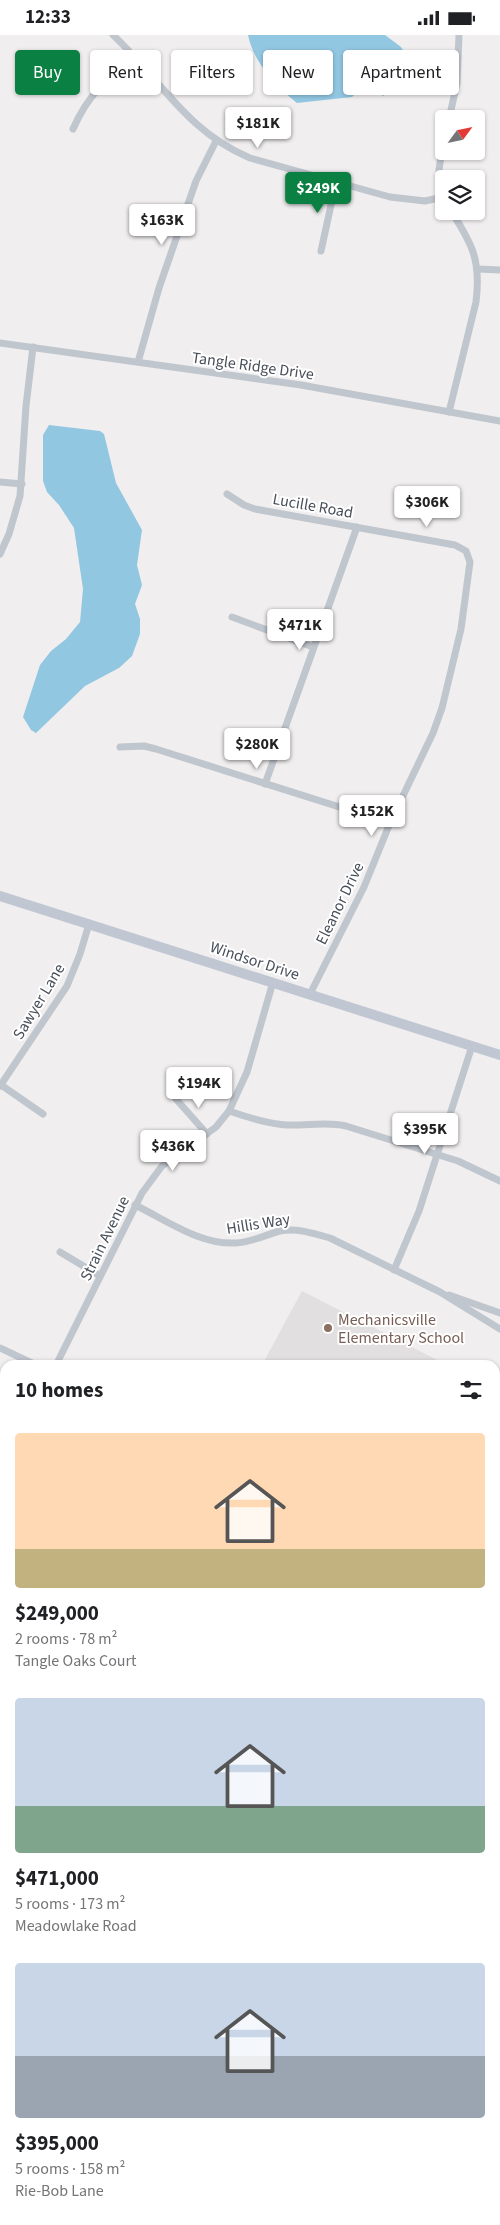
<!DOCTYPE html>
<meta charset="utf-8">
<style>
:root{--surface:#fff;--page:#f2f2f2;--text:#202124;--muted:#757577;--accent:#0b8043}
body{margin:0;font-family:"Source Sans 3",sans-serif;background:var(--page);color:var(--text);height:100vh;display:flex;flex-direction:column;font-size:19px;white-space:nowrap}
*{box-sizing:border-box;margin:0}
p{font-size:16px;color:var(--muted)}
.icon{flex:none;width:28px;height:28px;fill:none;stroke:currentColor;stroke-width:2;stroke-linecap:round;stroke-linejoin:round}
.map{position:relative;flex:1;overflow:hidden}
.sheet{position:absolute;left:0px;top:1325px;width:500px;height:865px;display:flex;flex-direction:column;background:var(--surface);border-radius:15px 15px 0 0;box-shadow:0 1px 4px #0004}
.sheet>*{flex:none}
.top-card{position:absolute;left:15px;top:15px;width:470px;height:45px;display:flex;gap:10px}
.needle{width:32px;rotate:57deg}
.tools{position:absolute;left:435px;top:75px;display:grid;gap:10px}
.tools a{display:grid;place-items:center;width:50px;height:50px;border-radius:5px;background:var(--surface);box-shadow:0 1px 4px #0004;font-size:25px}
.price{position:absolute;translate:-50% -42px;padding:0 11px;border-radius:5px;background:#fff;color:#222;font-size:16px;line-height:32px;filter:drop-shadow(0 1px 2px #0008)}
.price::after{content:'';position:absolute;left:50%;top:30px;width:15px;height:11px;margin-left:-8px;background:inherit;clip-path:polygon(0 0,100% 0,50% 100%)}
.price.on{background:var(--accent);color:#fff}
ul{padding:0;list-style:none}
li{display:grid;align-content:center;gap:10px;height:265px;padding:0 15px}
li span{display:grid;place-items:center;height:155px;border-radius:5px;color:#555}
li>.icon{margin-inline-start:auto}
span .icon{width:90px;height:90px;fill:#fffc;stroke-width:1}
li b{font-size:21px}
h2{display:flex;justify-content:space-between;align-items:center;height:60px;padding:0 15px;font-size:21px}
.pill{padding:0 18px;border-radius:5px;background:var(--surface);box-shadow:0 1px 4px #0004;font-size:18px;line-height:45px}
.pill.on{background:var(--accent);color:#fff}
.status{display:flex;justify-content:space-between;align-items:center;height:35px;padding:0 25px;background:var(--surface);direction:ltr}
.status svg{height:14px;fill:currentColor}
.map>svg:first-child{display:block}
.education{fill:#e1dfdf}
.water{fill:#92c7e2}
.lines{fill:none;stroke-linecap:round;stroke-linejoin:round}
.street{stroke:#c0c6ce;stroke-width:7}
.secondary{stroke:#c0c7d3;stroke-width:10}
.education-dot{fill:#8d6e63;stroke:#fff;stroke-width:2}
.labels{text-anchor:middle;stroke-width:4;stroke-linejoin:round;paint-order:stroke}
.street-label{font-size:16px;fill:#484f59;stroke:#fff}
.education-label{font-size:16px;fill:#785e54;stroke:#fff;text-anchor:start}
</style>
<div class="status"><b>12:33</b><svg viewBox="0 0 49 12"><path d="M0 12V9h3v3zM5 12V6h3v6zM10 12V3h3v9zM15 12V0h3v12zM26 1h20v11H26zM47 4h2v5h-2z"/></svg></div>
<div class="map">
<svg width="500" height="2190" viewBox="0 0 500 2190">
<rect width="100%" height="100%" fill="#f0eeee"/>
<g class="education">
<polygon points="302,1256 447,1330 262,1330"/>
<polygon points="495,1355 500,1357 500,1499 495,1512"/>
</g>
<g class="water">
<path d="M248,0H385L401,12L408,23C405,42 401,52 383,61L371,52H363L352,62L297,68C275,50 254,28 248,0Z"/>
<polygon points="49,390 100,396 104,399 116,448 142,495 137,530 142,550 135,569 140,584 140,599 132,621 119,633 85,651 36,698 31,695 23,682 40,630 51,616 66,604 80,587 83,554 74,493 59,470 47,457 43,446 43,400"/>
</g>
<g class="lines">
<g class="street">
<path d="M113,0C161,45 186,96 250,123L390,162L425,166L443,162"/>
<polyline points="449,84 457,48 459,0"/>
<path d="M73,94C86,64 107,40 136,24"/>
<polyline points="444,100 439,135 444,162"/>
<polyline points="321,216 336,147"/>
<polyline points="478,234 500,235"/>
<polyline points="0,308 301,350 500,386"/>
<polyline points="138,327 159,253 196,146 216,106"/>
<path d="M449,377L476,267C481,226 473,210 451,176"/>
<polyline points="0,447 22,449"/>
<polyline points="227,459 244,470 255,474 455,510 466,516 470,527 461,594 442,673 433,698 390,788 364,852 310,959"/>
<polyline points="0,519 9,499 20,461 26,371 33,312"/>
<polyline points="232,582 313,612"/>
<polyline points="120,712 144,711 156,714 390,788"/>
<polyline points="265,749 357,492"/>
<polyline points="1,1050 43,1079"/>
<polyline points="0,1051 67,951 80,919 89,889"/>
<polyline points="176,1064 207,1099"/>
<path d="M229,1076C248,1082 267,1089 287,1090C307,1091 326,1086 346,1091L458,1126L500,1146"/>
<path d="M135,1170C166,1185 200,1210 236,1208C252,1207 265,1200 280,1196C297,1193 313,1198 330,1203L440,1257L500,1294"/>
<polyline points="60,1217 100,1241"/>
<polyline points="394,1235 419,1176 472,1011"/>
<polyline points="449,1260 500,1278"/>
<polyline points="0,1313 36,1330"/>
<polyline points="56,1330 142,1158 162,1131 216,1092 229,1076 247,1037 273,947"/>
<polyline points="0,1444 5,1434"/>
<polyline points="0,1811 5,1801"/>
<polyline points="495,1898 500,1885"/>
<polyline points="495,2104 500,2099"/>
<polyline points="495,2172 500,2175"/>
<polyline points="380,2190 382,2185"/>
</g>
<g class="secondary">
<polyline points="0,861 500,1020"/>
<polyline points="495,1531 500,1518"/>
<polyline points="0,2066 5,2069"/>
<polyline points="220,2190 224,2185"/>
</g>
</g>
<circle class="education-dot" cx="328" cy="1293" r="5"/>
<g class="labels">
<g class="street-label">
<text transform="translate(253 330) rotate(8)" y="6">Tangle Ridge Drive</text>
<text transform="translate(313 470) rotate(10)" y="6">Lucille Road</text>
<text transform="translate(339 868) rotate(-64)" y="6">Eleanor Drive</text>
<text transform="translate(255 925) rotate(18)" y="6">Windsor Drive</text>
<text transform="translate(38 966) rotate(-59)" y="6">Sawyer Lane</text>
<text transform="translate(258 1188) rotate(-9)" y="6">Hillis Way</text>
<text transform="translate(104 1203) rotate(-64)" y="6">Strain Avenue</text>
</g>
<g class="education-label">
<text x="338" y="1290">Mechanicsville<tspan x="338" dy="18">Elementary School</tspan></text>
</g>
</g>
</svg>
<div class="tools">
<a><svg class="needle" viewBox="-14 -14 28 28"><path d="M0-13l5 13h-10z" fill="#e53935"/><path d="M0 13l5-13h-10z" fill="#757577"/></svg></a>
<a><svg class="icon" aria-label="layers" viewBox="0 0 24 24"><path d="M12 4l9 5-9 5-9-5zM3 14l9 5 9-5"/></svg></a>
</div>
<b class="price" style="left:258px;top:114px">$181K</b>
<b class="price on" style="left:318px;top:179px">$249K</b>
<b class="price" style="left:162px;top:211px">$163K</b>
<b class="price" style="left:427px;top:493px">$306K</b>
<b class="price" style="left:300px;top:616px">$471K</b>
<b class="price" style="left:257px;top:735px">$280K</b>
<b class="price" style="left:372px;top:802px">$152K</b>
<b class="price" style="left:199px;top:1074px">$194K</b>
<b class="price" style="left:425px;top:1120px">$395K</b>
<b class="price" style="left:173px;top:1137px">$436K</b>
<div class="top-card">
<a class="pill on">Buy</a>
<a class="pill">Rent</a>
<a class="pill">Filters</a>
<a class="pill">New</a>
<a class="pill">Apartment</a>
</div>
<section class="sheet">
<h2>10 homes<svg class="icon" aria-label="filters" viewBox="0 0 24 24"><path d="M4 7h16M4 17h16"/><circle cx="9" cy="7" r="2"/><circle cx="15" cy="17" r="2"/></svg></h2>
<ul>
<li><span style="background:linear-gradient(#ffd9b3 75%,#c2b280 0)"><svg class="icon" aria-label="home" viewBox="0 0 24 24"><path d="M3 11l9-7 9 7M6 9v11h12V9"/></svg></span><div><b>$249,000</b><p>2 rooms · 78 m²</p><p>Tangle Oaks Court</p></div></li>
<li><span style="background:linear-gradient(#c9d6e8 70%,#7fa58c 0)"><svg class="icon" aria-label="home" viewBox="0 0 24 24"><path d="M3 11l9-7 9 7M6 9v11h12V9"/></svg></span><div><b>$471,000</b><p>5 rooms · 173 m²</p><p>Meadowlake Road</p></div></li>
<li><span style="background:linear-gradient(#c9d6e8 60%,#9aa5b1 0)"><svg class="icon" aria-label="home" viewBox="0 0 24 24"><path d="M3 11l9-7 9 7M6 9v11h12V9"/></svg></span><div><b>$395,000</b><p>5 rooms · 158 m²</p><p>Rie-Bob Lane</p></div></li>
</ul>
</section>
</div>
